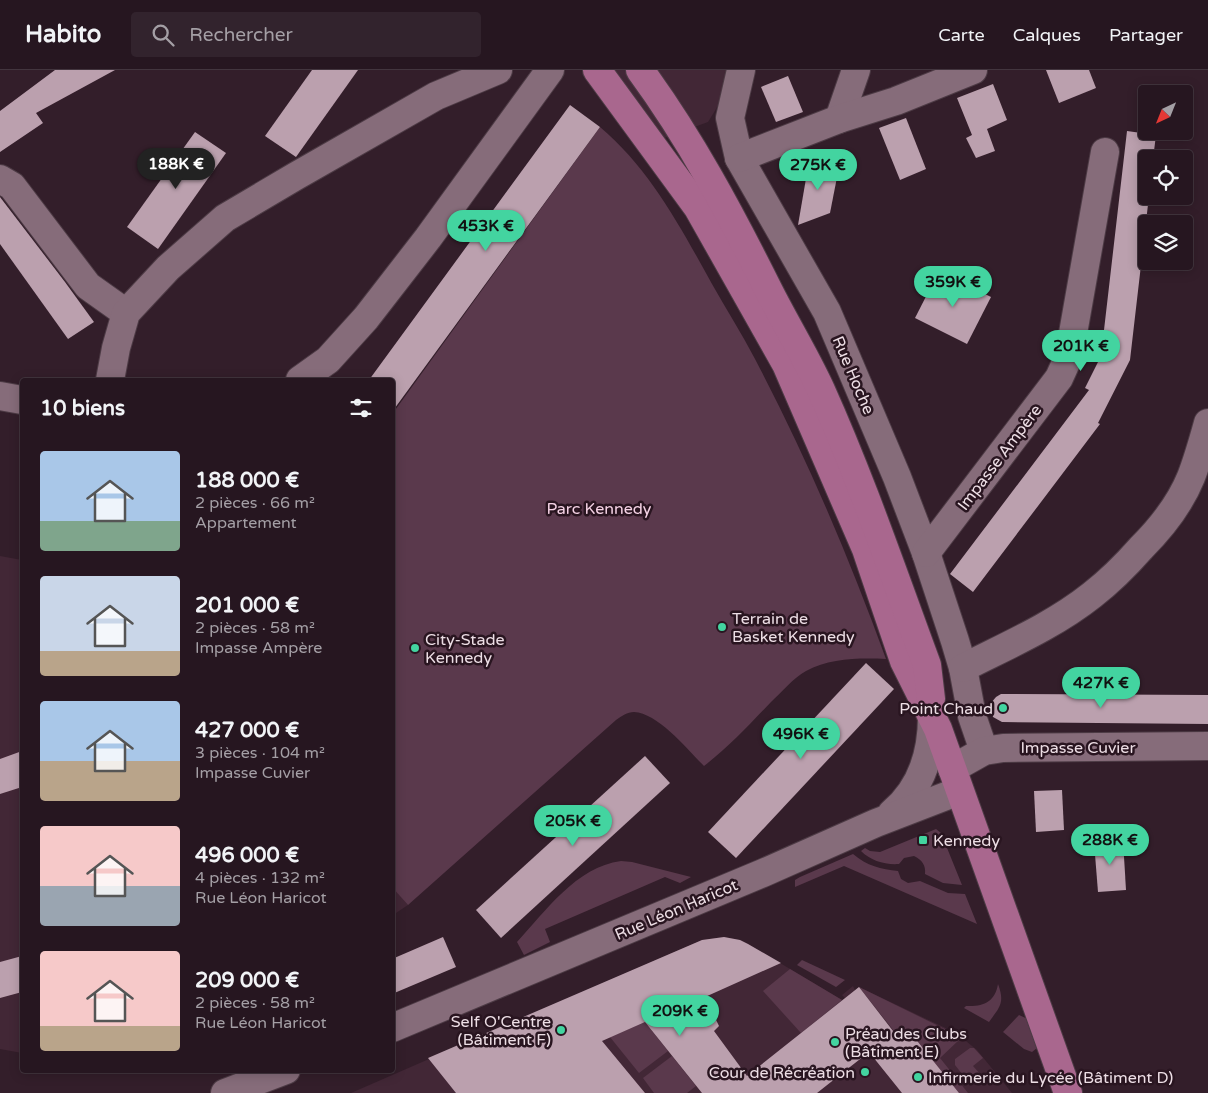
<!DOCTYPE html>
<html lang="fr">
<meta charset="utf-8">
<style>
:root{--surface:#261620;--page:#32232d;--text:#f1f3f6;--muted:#a49fa5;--line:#42353e;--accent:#43d4a0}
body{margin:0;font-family:"Varela Round",sans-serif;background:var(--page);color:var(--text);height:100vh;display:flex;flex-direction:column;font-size:19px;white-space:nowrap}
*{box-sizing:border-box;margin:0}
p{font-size:16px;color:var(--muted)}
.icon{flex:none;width:28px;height:28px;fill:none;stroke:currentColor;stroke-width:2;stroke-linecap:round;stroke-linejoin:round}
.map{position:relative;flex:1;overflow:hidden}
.details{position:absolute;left:20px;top:308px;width:375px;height:695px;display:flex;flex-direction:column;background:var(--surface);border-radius:5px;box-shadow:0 2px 12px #0003,0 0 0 1px var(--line)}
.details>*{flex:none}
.needle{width:32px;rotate:223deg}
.controls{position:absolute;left:1138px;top:15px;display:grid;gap:10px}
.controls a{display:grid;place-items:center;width:55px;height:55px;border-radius:5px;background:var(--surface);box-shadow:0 2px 12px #0003,0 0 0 1px var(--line);font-size:25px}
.price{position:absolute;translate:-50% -42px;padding:0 11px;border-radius:18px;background:var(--accent);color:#111;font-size:16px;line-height:32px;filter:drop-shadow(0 1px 2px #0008)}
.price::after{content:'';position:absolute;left:50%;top:30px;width:15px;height:11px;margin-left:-8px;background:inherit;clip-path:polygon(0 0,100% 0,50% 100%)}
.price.selected{background:#222;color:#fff}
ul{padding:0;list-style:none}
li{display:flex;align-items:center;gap:15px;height:125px;padding:0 20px}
li span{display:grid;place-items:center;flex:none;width:140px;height:100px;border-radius:5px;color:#555}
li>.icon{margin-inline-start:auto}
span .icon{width:60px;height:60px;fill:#fffc;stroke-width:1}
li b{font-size:21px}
h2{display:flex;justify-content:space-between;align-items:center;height:60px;padding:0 20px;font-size:21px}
header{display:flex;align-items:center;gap:30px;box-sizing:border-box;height:70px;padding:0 25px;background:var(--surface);border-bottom:1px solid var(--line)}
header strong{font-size:24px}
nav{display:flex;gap:28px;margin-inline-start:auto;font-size:18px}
.search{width:350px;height:45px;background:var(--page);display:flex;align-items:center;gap:12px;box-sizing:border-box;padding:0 18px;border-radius:5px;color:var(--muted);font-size:19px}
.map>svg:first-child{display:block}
.built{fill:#422736}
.green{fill:#5a394c}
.building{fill:#bba0ae}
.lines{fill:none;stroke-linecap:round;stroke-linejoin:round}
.minor-casing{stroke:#4d3b45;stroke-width:30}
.major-casing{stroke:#4d3b45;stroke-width:30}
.minor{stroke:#866c7a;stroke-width:28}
.major{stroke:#a9678e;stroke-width:28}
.poi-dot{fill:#43d4a0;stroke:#291520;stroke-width:2}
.labels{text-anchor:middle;stroke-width:5;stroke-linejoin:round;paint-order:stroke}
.street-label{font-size:16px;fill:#eddee5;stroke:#291520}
.park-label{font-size:16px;fill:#f5d2e5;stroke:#291520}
.poi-label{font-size:16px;fill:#eddee5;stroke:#291520;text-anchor:start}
</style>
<header>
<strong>Habito</strong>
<div class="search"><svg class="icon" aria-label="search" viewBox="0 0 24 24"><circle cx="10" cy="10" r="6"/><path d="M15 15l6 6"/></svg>Rechercher</div>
<nav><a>Carte</a><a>Calques</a><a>Partager</a></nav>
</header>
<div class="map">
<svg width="1208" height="1023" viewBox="0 0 1208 1023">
<rect width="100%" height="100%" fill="#331e2a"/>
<g class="built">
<polygon points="605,0 740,0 708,52 659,70"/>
<polygon points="0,486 22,490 22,983 0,979"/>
<polygon points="393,817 408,835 393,845 392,845"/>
<polygon points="724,867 740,870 748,874 842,930 845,928 842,925 853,916 855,920 859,917 956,963 977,980 1012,1023 351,1023 702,870"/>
</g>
<g class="green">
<path d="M600,57C650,99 681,158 712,214C726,239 742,264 755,289C806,386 849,487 886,589C859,588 830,588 806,601C793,608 782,622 771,632C750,654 729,677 704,696C687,679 658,643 634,642C627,642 622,646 616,650L408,835L392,817L393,343Z"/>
<path d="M936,759L941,763L962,815L943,813L925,804C926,795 922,790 914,786L904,788L899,794C885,795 871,791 861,781L865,778L870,781L880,782Z"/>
<path d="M853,784C867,796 881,799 898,801L901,809L908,813L920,811L948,823L965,824L977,854L844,796L795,817V810L800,807Z"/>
<path d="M621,791L632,792L691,807L680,813L665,807L545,859L550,872L524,885L517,872C546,841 576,797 621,791Z"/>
<polygon points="802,890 845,910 836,917 797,895"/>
<polygon points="790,899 842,930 801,963 763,921"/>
<path d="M998,914C1005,933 1000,937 989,952L964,938L966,936C983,937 995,932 998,914Z"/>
<polygon points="859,917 957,965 959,970 940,988 968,1023 959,1023 910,962 892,976 886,968 894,961"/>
<polygon points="1019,945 1030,950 1037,978 1032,982 1024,979 1003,962"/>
<polygon points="645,952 668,981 639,1003 610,967"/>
<polygon points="970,978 974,978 983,988 973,996 981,1005 970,1012 966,1009 955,995 955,989"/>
<polygon points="672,986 696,1016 687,1023 654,1023 643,1008"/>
</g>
<g class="building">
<polygon points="55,0 115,0 36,43 43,53 0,82 0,41"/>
<polygon points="312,0 358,0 296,87 265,66"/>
<polygon points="1046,0 1089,0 1096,18 1059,33"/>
<polygon points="788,6 803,42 776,52 761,17"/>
<polygon points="993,14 1007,50 987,59 995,81 976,88 966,68 972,65 957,28"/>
<polygon points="570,35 600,57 392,342 392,310 369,310"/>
<polygon points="906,48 926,99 900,110 879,58"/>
<polygon points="1127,61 1156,65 1153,89 1146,89 1146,126 1149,126 1130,290 1098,353 1100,354 973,522 950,504 1089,320 1085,318 1101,286"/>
<polygon points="195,62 226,83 158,179 127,157"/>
<polygon points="809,91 839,97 830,143 798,155"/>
<polygon points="0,127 65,212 94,252 68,269 0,174"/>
<polygon points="939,201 991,227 967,274 915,248"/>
<polygon points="866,593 894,619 736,788 708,762"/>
<polygon points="1001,624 1208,625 1208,654 1002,652 993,647 990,639 991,633 996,627"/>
<polygon points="22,681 22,717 0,724 0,689"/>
<polygon points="645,686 670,713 501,868 476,840"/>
<polygon points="1062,720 1064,760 1036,762 1034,721"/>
<polygon points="1123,770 1126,820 1098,822 1094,772"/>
<polygon points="443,867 456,897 392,924 392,889"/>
<polygon points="724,867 740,870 748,874 781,893 705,927 719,956 714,961 747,1006 859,917 900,970 910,962 959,1023 902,1023 869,982 817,1023 702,1023 645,952 602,971 645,1023 456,1023 428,988 702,870"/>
<polygon points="22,886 22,922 0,928 0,892"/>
</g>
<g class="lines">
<g class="minor-casing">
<g id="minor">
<polyline points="741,0 730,48 739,88 827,242 897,407 926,483 955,571 963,598 972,646 984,681"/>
<polyline points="839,49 856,0"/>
<polyline points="739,88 839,49 896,31 973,0"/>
<polyline points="0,109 12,116 88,216 126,243"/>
<polyline points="110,310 116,278 126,243 168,198 225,148 296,106 436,26 498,0"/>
<polyline points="300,310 328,290 366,248 428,168 550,0"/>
<polyline points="0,326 22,330"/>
<polyline points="926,483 1059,308 1069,286 1105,82"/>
<path d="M963,598C1006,576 1053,556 1092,525C1110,511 1126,495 1141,478C1161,458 1180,434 1191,407C1198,389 1203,371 1208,353"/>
<polyline points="952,699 984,681 1003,678 1208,676"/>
<path d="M892,743C922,718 932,684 932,646"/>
<polyline points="392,958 763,803 876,753 959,721"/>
<polyline points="225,1023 286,1000"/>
</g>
</g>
<g class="major-casing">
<g id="major">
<polyline points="597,0 698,138 786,294 866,479 904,591 938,659 1068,1023"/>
<path d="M640,0C690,68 730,143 768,219C785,253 805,285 821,320C861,409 893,503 927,595L931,629"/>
</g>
</g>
<use href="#minor" class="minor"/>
<use href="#major" class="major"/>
</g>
<g class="poi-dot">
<circle cx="722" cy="557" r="5"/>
<circle cx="415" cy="578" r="5"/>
<circle cx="1003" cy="638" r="5"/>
<rect x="918" y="765" width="10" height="10" rx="2.5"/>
<circle cx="561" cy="960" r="5"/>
<circle cx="835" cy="972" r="5"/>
<circle cx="865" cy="1002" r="5"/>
<circle cx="918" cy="1007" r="5"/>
</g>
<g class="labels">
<g class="street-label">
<text transform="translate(854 305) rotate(67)" y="6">Rue Hoche</text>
<text transform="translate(999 387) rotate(-53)" y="6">Impasse Ampère</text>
<text x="1078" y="683">Impasse Cuvier</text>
<text transform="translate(676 839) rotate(-23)" y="6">Rue Léon Haricot</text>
</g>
<g class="park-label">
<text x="599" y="444">Parc Kennedy</text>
</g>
<g class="poi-label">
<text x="732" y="554">Terrain de<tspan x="732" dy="18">Basket Kennedy</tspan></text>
<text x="425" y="575">City-Stade<tspan x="425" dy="18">Kennedy</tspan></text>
<text x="993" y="644" text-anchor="end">Point Chaud</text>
<text x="933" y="776">Kennedy</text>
<text x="551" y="957" text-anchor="end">Self O'Centre<tspan x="551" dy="18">(Bâtiment F)</tspan></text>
<text x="845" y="969">Préau des Clubs<tspan x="845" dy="18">(Bâtiment E)</tspan></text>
<text x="855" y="1008" text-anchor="end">Cour de Récréation</text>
<text x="928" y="1013">Infirmerie du Lycée (Bâtiment D)</text>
</g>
</g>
</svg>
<div class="controls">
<a><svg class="needle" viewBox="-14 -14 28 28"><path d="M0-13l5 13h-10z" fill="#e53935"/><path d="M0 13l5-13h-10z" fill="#a49fa5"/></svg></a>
<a><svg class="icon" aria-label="locate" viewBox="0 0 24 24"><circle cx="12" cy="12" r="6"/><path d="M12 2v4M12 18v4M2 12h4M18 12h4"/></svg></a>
<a><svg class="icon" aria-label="layers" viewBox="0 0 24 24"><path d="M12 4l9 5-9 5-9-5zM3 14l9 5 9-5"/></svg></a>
</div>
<b class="price selected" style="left:176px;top:120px">188K €</b>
<b class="price" style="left:818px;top:121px">275K €</b>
<b class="price" style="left:486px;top:182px">453K €</b>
<b class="price" style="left:953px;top:238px">359K €</b>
<b class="price" style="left:1081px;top:302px">201K €</b>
<b class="price" style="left:1101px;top:639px">427K €</b>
<b class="price" style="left:801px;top:690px">496K €</b>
<b class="price" style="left:573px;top:777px">205K €</b>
<b class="price" style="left:1110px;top:796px">288K €</b>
<b class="price" style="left:680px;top:967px">209K €</b>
<section class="details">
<h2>10 biens<svg class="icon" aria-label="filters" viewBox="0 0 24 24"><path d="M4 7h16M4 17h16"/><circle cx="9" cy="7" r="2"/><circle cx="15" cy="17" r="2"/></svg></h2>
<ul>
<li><span style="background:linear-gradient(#a9c7e8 70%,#7fa58c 0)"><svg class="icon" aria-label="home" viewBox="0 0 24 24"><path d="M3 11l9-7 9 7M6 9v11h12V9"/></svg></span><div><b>188 000 €</b><p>2 pièces · 66 m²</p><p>Appartement</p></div></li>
<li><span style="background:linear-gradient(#c9d6e8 75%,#b9a48a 0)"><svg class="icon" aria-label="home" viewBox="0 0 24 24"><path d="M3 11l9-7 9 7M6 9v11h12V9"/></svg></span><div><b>201 000 €</b><p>2 pièces · 58 m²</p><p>Impasse Ampère</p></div></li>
<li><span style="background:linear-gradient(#a9c7e8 60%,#b9a48a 0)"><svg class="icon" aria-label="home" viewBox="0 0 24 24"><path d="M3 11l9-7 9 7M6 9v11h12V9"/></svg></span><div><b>427 000 €</b><p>3 pièces · 104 m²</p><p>Impasse Cuvier</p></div></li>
<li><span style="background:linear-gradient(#f6c9c9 60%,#9aa5b1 0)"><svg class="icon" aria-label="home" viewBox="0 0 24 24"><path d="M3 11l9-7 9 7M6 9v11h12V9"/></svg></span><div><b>496 000 €</b><p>4 pièces · 132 m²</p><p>Rue Léon Haricot</p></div></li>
<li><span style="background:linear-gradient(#f6c9c9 75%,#b9a48a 0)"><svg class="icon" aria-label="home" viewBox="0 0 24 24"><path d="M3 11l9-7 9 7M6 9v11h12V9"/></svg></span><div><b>209 000 €</b><p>2 pièces · 58 m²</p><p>Rue Léon Haricot</p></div></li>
</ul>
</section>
</div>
